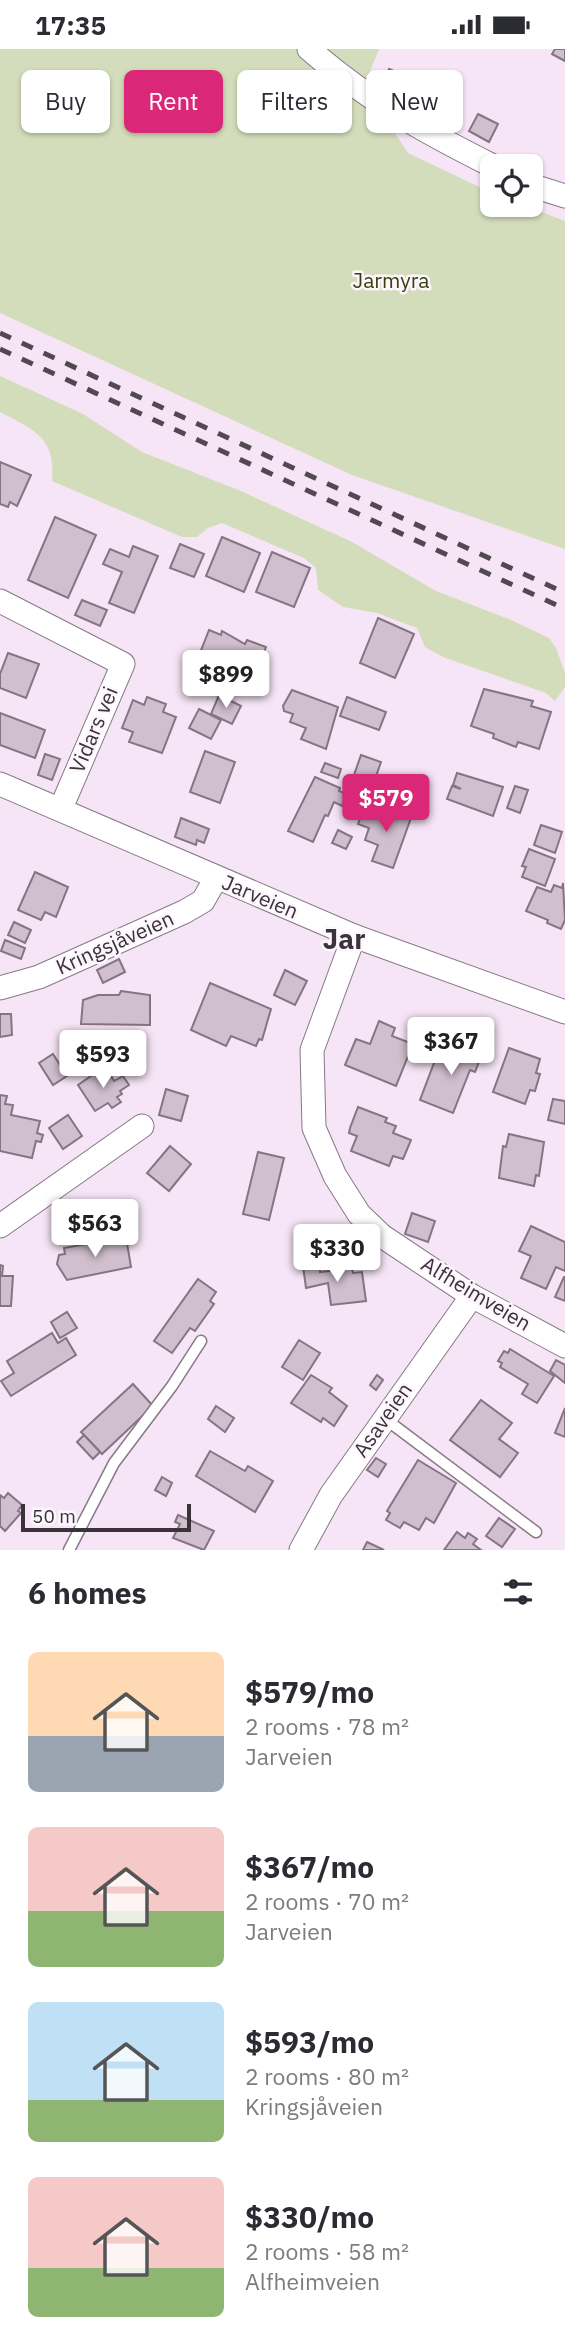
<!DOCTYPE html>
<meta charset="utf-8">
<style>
:root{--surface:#fff;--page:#f7f7f7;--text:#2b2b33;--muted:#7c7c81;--accent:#db2777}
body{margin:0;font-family:"IBM Plex Sans",sans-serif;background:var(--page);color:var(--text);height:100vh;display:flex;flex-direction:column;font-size:26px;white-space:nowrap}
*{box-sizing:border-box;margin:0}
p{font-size:23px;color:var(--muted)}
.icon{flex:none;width:38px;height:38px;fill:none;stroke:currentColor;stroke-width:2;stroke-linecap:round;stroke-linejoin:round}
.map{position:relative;height:1501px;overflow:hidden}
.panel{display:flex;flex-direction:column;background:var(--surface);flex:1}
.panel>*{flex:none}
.hud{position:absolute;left:21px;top:21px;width:523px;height:63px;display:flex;gap:14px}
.buttons{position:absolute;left:480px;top:105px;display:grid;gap:14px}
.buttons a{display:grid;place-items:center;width:63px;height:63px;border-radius:10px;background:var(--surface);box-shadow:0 2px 5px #0004;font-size:35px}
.scale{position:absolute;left:21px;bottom:18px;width:170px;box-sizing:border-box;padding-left:7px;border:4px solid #3a343a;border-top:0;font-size:19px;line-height:24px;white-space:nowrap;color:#3a343a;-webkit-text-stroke:5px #fdf6fd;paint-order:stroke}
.price{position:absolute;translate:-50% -60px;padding:0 16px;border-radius:7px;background:#fff;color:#222;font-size:23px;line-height:46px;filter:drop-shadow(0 2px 4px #0008)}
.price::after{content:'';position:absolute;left:50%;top:42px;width:21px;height:16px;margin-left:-10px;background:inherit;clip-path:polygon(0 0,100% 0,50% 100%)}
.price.on{background:var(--accent);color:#fff}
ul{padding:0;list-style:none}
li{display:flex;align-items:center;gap:21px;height:175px;padding:0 28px}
li span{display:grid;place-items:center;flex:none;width:196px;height:140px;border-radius:10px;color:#555}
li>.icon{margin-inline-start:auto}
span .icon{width:84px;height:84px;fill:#fffc;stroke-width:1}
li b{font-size:30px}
h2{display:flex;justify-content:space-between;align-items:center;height:84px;padding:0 28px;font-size:30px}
.pill{padding:0 24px;border-radius:10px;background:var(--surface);box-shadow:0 2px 5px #0004;font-size:24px;line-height:63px}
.pill.on{background:var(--accent);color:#fff}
.status{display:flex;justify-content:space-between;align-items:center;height:49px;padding:0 35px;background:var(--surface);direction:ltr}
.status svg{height:19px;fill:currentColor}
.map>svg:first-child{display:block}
.green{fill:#d4ddbb}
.building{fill:#d0bfce;stroke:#857483;stroke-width:2}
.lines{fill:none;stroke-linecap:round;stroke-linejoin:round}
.lane-casing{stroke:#877886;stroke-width:13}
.street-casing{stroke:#877886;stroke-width:25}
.lane{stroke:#fff;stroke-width:10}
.street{stroke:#fff;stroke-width:23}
.rail{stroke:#504950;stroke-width:5;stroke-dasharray:12 12;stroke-linecap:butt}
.labels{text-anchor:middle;stroke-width:5;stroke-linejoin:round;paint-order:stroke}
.park-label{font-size:21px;fill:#37400e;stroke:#fdf6fd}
.street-label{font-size:21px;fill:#3a343a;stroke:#fdf6fd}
.district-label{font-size:28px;font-weight:bold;fill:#3a343a;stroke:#fdf6fd}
</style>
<div class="status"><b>17:35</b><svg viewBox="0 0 49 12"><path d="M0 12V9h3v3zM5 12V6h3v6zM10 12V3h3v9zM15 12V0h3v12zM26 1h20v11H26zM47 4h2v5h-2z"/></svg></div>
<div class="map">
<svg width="565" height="1501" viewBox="0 0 565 1501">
<rect width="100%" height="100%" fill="#f6e5f6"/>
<g class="green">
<polygon points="0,0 379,0 364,37 408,104 492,144 492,156 523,156 565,172 565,500 352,426 0,264"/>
<path d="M0,327L83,365L142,403L241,442L352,493L436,542L511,571L549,589L556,599L565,624V638L555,652L546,644L443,608L425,598L417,579L377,564L343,558L318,541L316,519L304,509L222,474L208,479L197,488H182L52,432C56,388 34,381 0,363Z"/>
</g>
<g class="building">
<polygon points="555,0 565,0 565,12 552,5"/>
<polygon points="389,20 410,29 400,51 379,42"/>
<polygon points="432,38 453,49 441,73 420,62"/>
<polygon points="478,65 498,75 489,93 469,82"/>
<polygon points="0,413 31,426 17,457 10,453 8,458 0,455"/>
<polygon points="55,468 96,486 68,549 28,531"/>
<polygon points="222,488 260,504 244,543 206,527"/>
<polygon points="180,495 204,505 194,528 170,519"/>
<polygon points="133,497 158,507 134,564 109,554 122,523 103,515 110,500 129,508"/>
<polygon points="272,503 310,519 294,558 256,543"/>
<polygon points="82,551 107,561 100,577 75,566"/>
<polygon points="378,569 414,585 395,629 360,614"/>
<polygon points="209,581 221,586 222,582 245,595 247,591 266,598 251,635 235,629 237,624 198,609"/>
<polygon points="8,604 39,615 26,649 0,639 0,625"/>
<polygon points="484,640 533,652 531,657 551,663 539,700 518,693 516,698 493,689 494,685 471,677"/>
<polygon points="292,641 338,658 326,700 301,690 306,679 290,673 293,665 284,662 283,657"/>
<polygon points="219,646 241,657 232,675 211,665"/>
<polygon points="147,648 166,655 163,663 176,668 162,704 129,693 133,683 122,679 133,651 144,656"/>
<polygon points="347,648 386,663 379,681 340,667"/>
<polygon points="199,660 221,671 211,690 189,679"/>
<polygon points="0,664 45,681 35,709 0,696"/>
<polygon points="205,702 235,713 220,754 190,743"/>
<polygon points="45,705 60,710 52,731 38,726"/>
<polygon points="361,706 381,713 374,733 354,726"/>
<polygon points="325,714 341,720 338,729 321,723"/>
<polygon points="457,724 503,738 493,767 447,750 452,737 461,740 453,736"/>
<polygon points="315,728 340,739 339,742 347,745 342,757 334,753 328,767 325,766 313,793 288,782"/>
<polygon points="515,737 528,741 520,764 507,759"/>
<polygon points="364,759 396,770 399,761 412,766 393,819 372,812 378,796 365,791 369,779 358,775"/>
<polygon points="181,769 209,780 204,794 197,791 196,796 175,788"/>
<polygon points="541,776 562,783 555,804 534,796"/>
<polygon points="338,781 352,788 346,800 332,794"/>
<polygon points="529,800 555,810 545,837 522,828 526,818 522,817"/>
<polygon points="35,823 68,838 56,868 45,863 41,871 18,861"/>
<polygon points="563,834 565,871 561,880 547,874 548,871 526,862 537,838 551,843 554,836 562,839"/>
<polygon points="14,873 31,881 25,894 8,886"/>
<polygon points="5,891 25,899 21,910 1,902"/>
<polygon points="119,910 125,923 103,934 97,921"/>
<polygon points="285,921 307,932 295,956 274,946"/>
<polygon points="210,934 271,960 262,991 259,990 256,997 231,987 226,997 191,981"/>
<polygon points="121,942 150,946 150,976 81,975 83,951 98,946 119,946"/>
<polygon points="0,965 11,965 12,986 0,988"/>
<polygon points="379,972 395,979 392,987 413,995 396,1037 345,1016 356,990 370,995"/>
<polygon points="462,992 484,1000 475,1023 470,1021 453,1064 420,1051 437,1006 454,1012"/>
<polygon points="509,999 540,1010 536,1024 540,1025 535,1042 530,1041 525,1055 493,1043"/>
<polygon points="53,1005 67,1027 53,1036 39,1014"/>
<polygon points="101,1020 107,1030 111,1027 114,1032 123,1027 129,1036 120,1042 122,1045 117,1048 121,1053 112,1059 108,1054 95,1062 78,1036"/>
<polygon points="166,1040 188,1047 181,1072 159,1066"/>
<polygon points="0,1046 7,1047 5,1055 13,1056 11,1066 40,1072 37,1084 43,1086 41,1093 36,1092 32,1109 0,1102"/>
<polygon points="553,1050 565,1052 565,1075 548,1071"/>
<polygon points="358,1058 387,1069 385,1073 396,1077 393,1084 411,1091 403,1110 393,1107 389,1117 351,1102 357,1087 349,1084 350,1079"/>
<polygon points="68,1066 82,1087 63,1100 49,1079"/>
<polygon points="509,1085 544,1093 539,1127 536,1126 534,1137 499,1129 503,1097 506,1098"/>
<polygon points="170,1097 191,1115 169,1142 147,1124"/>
<polygon points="258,1103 284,1109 269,1171 243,1165"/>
<polygon points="93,1152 94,1156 118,1155 122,1178 74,1190 68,1161"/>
<polygon points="412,1164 435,1172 428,1193 405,1185"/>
<polygon points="531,1177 565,1193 565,1222 556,1218 546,1240 521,1229 531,1207 519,1202"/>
<polygon points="126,1188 131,1218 67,1231 57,1215 59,1206 65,1205 64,1199"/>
<polygon points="340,1192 342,1209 311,1213 309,1195"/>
<polygon points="320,1215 320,1223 352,1219 353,1224 362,1223 366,1252 331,1256 328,1234 306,1239 303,1217"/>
<polygon points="0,1216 3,1217 2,1227 13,1227 11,1257 0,1257"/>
<polygon points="564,1228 565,1228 565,1252 555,1248"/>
<polygon points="198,1230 216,1243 210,1252 214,1255 195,1282 190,1279 172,1304 154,1292"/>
<polygon points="67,1263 77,1279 60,1289 51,1273"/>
<polygon points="52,1284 58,1294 66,1289 76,1306 11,1347 1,1332 14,1324 7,1312"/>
<polygon points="299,1291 320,1304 303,1331 282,1318"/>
<polygon points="510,1300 554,1327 537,1354 522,1345 528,1335 500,1318 502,1314 498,1312 504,1302 508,1304"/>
<polygon points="556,1311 565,1316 565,1334 550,1322"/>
<polygon points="311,1326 332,1339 329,1343 347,1357 334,1377 323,1369 321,1373 291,1354"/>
<polygon points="377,1326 383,1331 376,1341 370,1336"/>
<polygon points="133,1335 153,1357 102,1405 81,1383"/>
<polygon points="481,1351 512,1374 499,1390 518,1404 500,1428 450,1391"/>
<polygon points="216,1357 234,1369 225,1383 208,1370"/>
<polygon points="565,1359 565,1388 555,1384"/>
<polygon points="84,1386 100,1403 93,1410 77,1393"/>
<polygon points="210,1402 245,1422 248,1417 273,1432 255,1463 196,1427"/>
<polygon points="376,1409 386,1415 378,1428 367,1421"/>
<polygon points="418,1411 456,1434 434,1474 426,1469 419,1481 404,1473 400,1479 386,1471 390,1464 387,1462"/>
<polygon points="162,1428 172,1434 166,1447 155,1441"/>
<polygon points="8,1444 22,1456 18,1462 21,1464 5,1482 0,1477 0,1446 4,1449"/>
<polygon points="178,1466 214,1482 204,1501 173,1489 180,1475 175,1473"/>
<polygon points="499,1469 515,1480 502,1498 486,1487"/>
<polygon points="457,1483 465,1489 468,1484 477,1490 473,1495 481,1501 444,1501"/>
<polygon points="367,1493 384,1501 363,1501"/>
</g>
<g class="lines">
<g class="lane-casing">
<g id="lane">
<polyline points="384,1369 536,1483"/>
<polyline points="69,1501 114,1414 172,1337 201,1292"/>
</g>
</g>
<g class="street-casing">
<g id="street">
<path d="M309,0C365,50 427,84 493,117"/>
<polyline points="530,136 565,147"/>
<polyline points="0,552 123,615 61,759"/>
<polyline points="0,735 354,887 565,963"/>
<polyline points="354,887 312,1001 314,1079 335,1127 359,1165 382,1187 472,1247 565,1297"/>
<polyline points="0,939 39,928 184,863 203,852 216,829"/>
<polyline points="0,1177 142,1077"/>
<polyline points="301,1501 331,1446 472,1247"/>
</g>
</g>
<use href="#lane" class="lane"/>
<use href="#street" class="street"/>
<g class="rail">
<polyline points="0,284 565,544"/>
<polyline points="0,300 565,560"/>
</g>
</g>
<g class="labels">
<g class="park-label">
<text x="391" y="239">Jarmyra</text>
</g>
<g class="street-label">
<text transform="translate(94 681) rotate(-67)" y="7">Vidars vei</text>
<text transform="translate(260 848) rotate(23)" y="7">Jarveien</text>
<text transform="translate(115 894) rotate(-24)" y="7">Kringsjåveien</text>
<text transform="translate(476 1245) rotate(31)" y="7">Alfheimveien</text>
<text transform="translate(383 1371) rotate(-55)" y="7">Asaveien</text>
</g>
<g class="district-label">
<text x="344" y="900">Jar</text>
</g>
</g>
</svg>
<div class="buttons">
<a><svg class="icon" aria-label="locate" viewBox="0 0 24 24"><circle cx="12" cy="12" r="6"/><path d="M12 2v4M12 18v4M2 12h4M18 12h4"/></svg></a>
</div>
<div class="scale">50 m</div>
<b class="price" style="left:226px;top:661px">$899</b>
<b class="price on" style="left:386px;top:785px">$579</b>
<b class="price" style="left:451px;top:1028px">$367</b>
<b class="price" style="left:103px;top:1041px">$593</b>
<b class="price" style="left:95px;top:1210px">$563</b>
<b class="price" style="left:337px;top:1235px">$330</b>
<div class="hud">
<a class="pill">Buy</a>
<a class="pill on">Rent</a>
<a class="pill">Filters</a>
<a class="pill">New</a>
</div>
</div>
<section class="panel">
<h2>6 homes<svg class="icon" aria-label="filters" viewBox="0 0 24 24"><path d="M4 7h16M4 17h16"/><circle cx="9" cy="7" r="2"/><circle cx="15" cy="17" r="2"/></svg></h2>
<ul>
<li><span style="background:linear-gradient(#ffd9b3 60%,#9aa5b1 0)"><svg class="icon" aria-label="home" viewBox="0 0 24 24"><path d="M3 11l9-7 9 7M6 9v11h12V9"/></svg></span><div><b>$579/mo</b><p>2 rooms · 78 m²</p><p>Jarveien</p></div></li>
<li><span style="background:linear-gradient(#f6c9c9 60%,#8fb573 0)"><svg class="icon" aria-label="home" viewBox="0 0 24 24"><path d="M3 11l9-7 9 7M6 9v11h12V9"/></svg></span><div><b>$367/mo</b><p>2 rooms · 70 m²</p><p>Jarveien</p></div></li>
<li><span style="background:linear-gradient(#bfe0f5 70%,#8fb573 0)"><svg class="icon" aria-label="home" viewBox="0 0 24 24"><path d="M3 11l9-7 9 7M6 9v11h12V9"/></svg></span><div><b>$593/mo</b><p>2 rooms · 80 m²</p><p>Kringsjåveien</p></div></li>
<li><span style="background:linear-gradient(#f6c9c9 65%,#8fb573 0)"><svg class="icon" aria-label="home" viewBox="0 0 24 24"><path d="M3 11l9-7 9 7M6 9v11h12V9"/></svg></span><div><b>$330/mo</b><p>2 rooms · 58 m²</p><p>Alfheimveien</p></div></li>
</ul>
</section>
